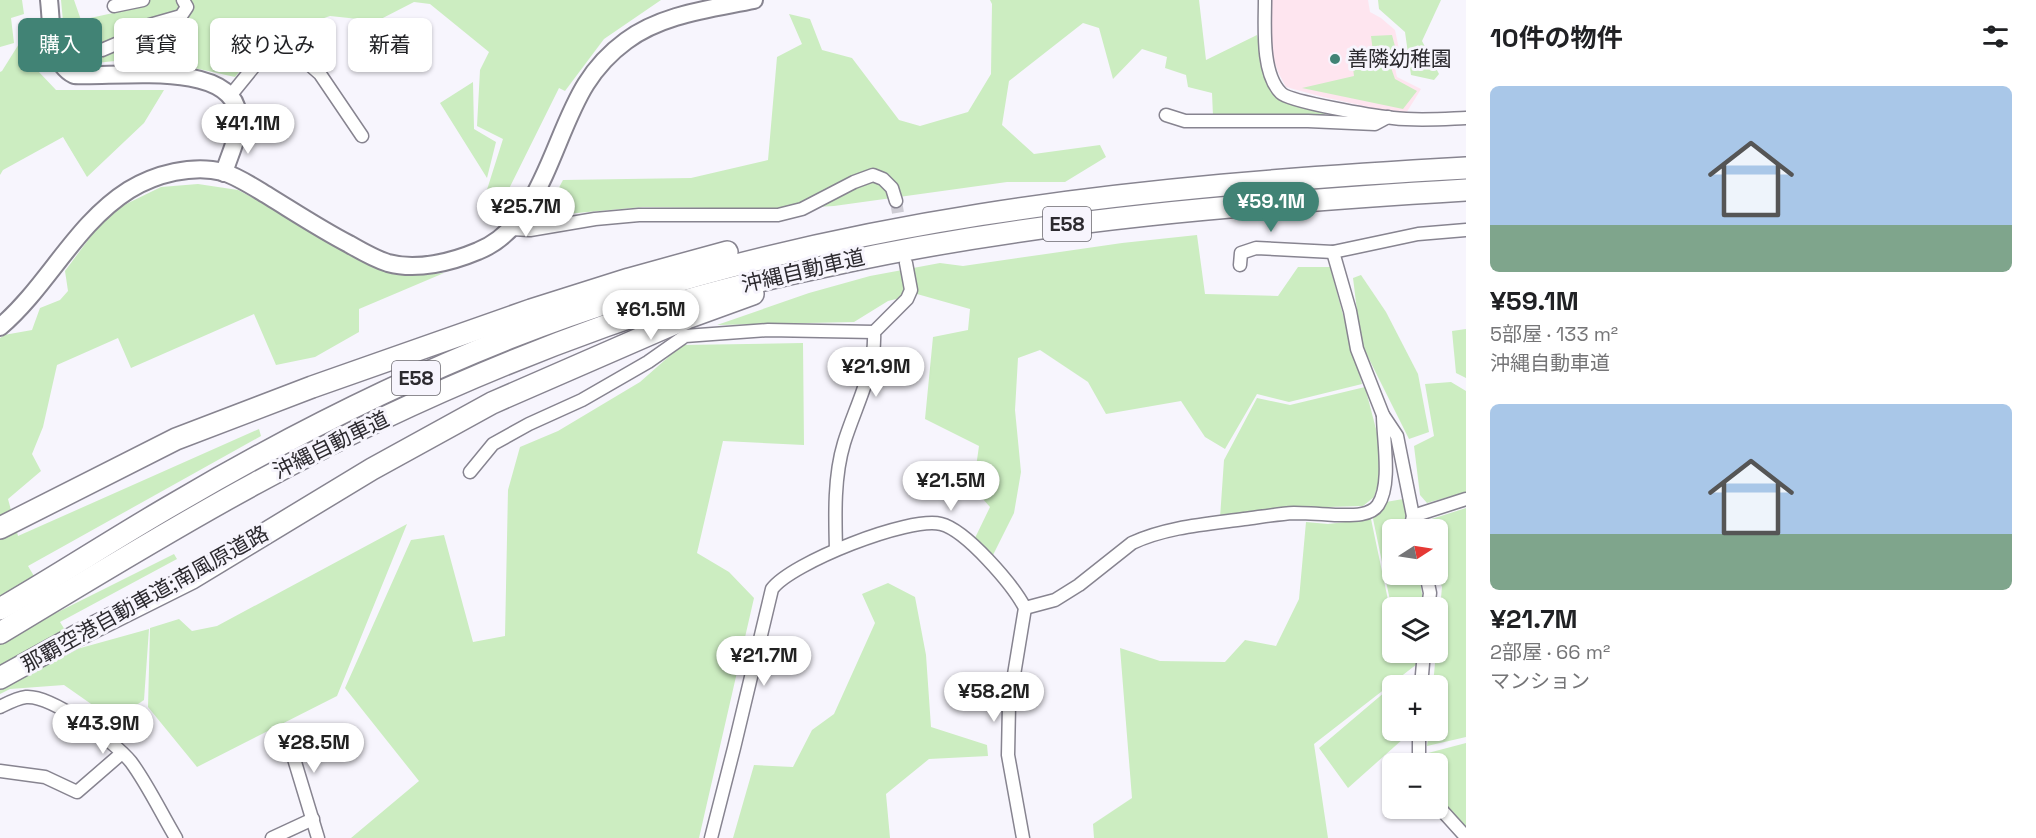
<!DOCTYPE html>
<html lang="ja">
<meta charset="utf-8">
<style>
:root{--surface:#fff;--page:#f6f6f6;--text:#202124;--muted:#757577;--accent:#418375}
body{margin:0;font-family:"Space Grotesk","Noto Sans JP",sans-serif;background:var(--page);color:var(--text);height:100vh;display:flex;flex-direction:column;font-size:22px;white-space:nowrap}
*{box-sizing:border-box;margin:0}
p{font-size:20px;color:var(--muted)}
.icon{flex:none;width:33px;height:33px;fill:none;stroke:currentColor;stroke-width:2;stroke-linecap:round;stroke-linejoin:round}
.map{position:relative;flex:1;overflow:hidden}
.panel{display:flex;flex-direction:column;background:var(--surface);width:570px}
.panel>*{flex:none}
.banner{position:absolute;left:18px;top:18px;width:570px;height:54px;display:flex;gap:12px}
.needle{width:39px;rotate:78deg}
.fabs{position:absolute;left:1382px;top:519px;display:grid;gap:12px}
.fabs a{display:grid;place-items:center;width:66px;height:66px;border-radius:9px;background:var(--surface);box-shadow:0 2px 4px #0004;font-size:30px}
.price{position:absolute;translate:-50% -51px;padding:0 14px;border-radius:21px;background:#fff;color:#222;font-size:20px;line-height:39px;filter:drop-shadow(0 2px 3px #0008)}
.price::after{content:'';position:absolute;left:50%;top:36px;width:18px;height:14px;margin-left:-9px;background:inherit;clip-path:polygon(0 0,100% 0,50% 100%)}
.price.selected{background:var(--accent);color:#fff}
ul{padding:0;list-style:none}
li{display:grid;align-content:center;gap:12px;height:318px;padding:0 24px}
li span{display:grid;place-items:center;height:186px;border-radius:9px;color:#555}
li>.icon{margin-inline-start:auto}
span .icon{width:108px;height:108px;fill:#fffc;stroke-width:1}
li b{font-size:26px}
h2{display:flex;justify-content:space-between;align-items:center;height:72px;padding:0 24px;font-size:26px}
.pill{padding:0 21px;border-radius:9px;background:var(--surface);box-shadow:0 2px 4px #0004;font-size:21px;line-height:54px}
.pill.selected{background:var(--accent);color:#fff}
main{display:flex;flex:1;min-height:0}
.map>svg:first-child{display:block}
.education{fill:#fee5ef}
.green{fill:#ccedc1}
.lines{fill:none;stroke-linecap:round;stroke-linejoin:round}
.minor-tunnel{stroke:#ceccd4;stroke-width:12;stroke-dasharray:12 6;stroke-linecap:butt}
.minor-casing{stroke:#878490;stroke-width:15}
.secondary-casing{stroke:#878490;stroke-width:20}
.motorway-casing{stroke:#878490;stroke-width:24}
.minor{stroke:#fff;stroke-width:12}
.secondary{stroke:#fff;stroke-width:16}
.motorway{stroke:#fff;stroke-width:21}
.poi-dot{fill:#418375;stroke:#f7f5fd;stroke-width:2}
.labels{text-anchor:middle;stroke-width:6;stroke-linejoin:round;paint-order:stroke}
.shield{fill:#f7f5fd;stroke:#69676d;stroke-width:1.5}
.shield-label{font-size:20px;font-weight:bold;fill:#2c2a2f}
.poi-label{font-size:21px;fill:#2c2a2f;stroke:#f7f5fd;text-anchor:start}
.street-label{font-size:21px;fill:#2c2a2f;stroke:#f7f5fd}
</style>
<main>
<div class="map">
<svg width="1466" height="838" viewBox="0 0 1466 838">
<rect width="100%" height="100%" fill="#f7f5fd"/>
<polygon class="education" points="1269,0 1368,0 1370,12 1381,18 1395,30 1400,54 1394,63 1397,77 1421,89 1405,115 1323,97 1286,87 1279,74 1270,51 1272,24"/>
<g class="green">
<polygon points="0,0 22,0 24,14 11,18 14,43 0,47"/>
<polygon points="61,0 74,0 81,20 136,8 135,0 661,0 604,39 565,91 559,88 498,211 490,217 485,196 503,139 477,126 480,70 489,52 430,4 414,2 377,21 330,16 266,38 235,77 181,65 134,59 77,65 65,43"/>
<polygon points="990,0 1199,0 1206,60 1257,35 1268,84 1285,103 1327,113 1321,117 1213,116 1212,93 1188,87 1186,75 1165,68 1167,57 1142,49 1113,79 1099,28 1083,23 1009,81 1002,125 1034,154 1100,145 1106,157 1065,182 1007,182 834,206 781,209 643,207 544,216 563,180 691,178 768,160 777,57 802,44 789,14 810,19 822,50 852,58 899,120 920,126 968,112 991,74 992,4"/>
<polygon points="1378,0 1441,0 1422,41 1439,74 1434,80 1411,75 1405,32 1379,9"/>
<polygon points="32,23 38,71 56,90 164,90 144,123 87,177 63,137 3,170 0,175 0,72 2,71"/>
<polygon points="1392,35 1397,54 1390,65 1395,79 1417,91 1403,109 1302,88 1354,76 1352,60 1373,52 1371,36"/>
<polygon points="473,82 474,129 496,142 487,178 440,103"/>
<polygon points="198,184 238,190 392,271 419,275 444,273 359,309 359,332 315,357 276,365 254,314 131,368 118,338 57,365 43,427 32,454 41,471 8,499 18,536 259,429 261,436 28,566 56,613 174,554 177,559 60,622 77,649 149,629 144,700 114,720 64,685 10,689 0,694 0,338 4,335 32,330 40,308 60,300 68,291 65,271 97,228 122,206 161,187"/>
<polygon points="1197,235 1205,294 1278,296 1298,267 1330,267 1362,384 1289,402 1257,394 1225,449 1205,437 1181,401 1106,414 1088,382 1040,350 1018,358 1015,410 1021,472 1014,513 993,555 975,538 990,507 973,488 979,446 925,419 933,337 968,330 970,309 917,294 888,301 854,322 717,325 809,293 870,276 940,263 963,266 1122,243"/>
<polygon points="1361,275 1386,312 1418,374 1429,432 1409,439 1361,343 1353,278"/>
<polygon points="1466,329 1466,378 1456,373 1452,331"/>
<polygon points="803,343 804,445 723,441 697,553 729,572 754,598 699,838 351,838 419,781 345,688 411,540 444,535 473,642 505,636 508,490 520,447 558,431 640,382 682,345"/>
<polygon points="1451,382 1466,391 1466,492 1427,503 1420,495 1414,446 1434,436 1425,384"/>
<polygon points="1365,387 1381,448 1379,481 1374,497 1363,506 1293,508 1220,518 1224,460 1257,398 1290,405"/>
<polygon points="1403,499 1408,529 1392,530 1392,574 1419,575 1424,607 1392,608 1392,610 1372,514 1386,502"/>
<polygon points="1466,508 1466,737 1427,746 1429,731 1437,730 1437,686 1433,685 1442,587 1437,575 1437,530 1423,529 1422,522"/>
<polygon points="1371,519 1392,619 1392,652 1417,653 1417,664 1314,744 1328,838 1094,838 1093,824 1132,798 1120,648 1160,661 1225,662 1245,640 1276,646 1299,599 1306,522 1328,524"/>
<polygon points="407,524 337,696 197,767 148,707 150,628 179,619 192,631 217,626"/>
<polygon points="888,583 915,597 926,655 931,727 987,745 988,756 929,759 886,794 890,838 733,838 754,765 793,767 812,730 834,714 875,623 862,594"/>
<polygon points="1392,686 1392,730 1412,731 1348,788 1319,748"/>
<polygon points="1466,743 1466,831 1446,810 1437,794 1437,764 1427,764 1428,753"/>
</g>
<g class="lines">
<polyline class="minor-tunnel" points="896,201 905,256"/>
<g class="minor-casing">
<g id="minor">
<path d="M1265,0C1265,26 1261,73 1281,93C1290,102 1375,116 1393,118C1417,121 1442,119 1466,118"/>
<polyline points="114,6 143,0"/>
<polyline points="57,56 72,52 102,50 130,38 146,26 181,16 187,7 183,0"/>
<polyline points="230,96 269,48 286,44 320,74 362,136"/>
<polyline points="1166,115 1185,121 1308,121 1375,124 1388,117"/>
<polyline points="511,229 530,230 595,219 639,215 778,215 802,209 854,182 873,175 883,179 892,188 896,201"/>
<polyline points="1333,252 1350,311 1357,349 1383,415 1397,436 1413,516 1410,530"/>
<polyline points="1240,265 1241,253 1256,248 1333,252 1418,234 1466,230"/>
<polyline points="470,472 493,444 529,424 582,400 648,362 685,336 768,330 874,332"/>
<polyline points="1413,516 1466,499"/>
<path d="M836,549C835,514 834,476 844,443C855,407 876,370 874,332L907,299L911,290L906,263"/>
<polyline points="1426,574 1430,593 1428,608"/>
<path d="M1025,608L1055,600L1079,585L1132,543C1166,527 1207,524 1244,519C1260,517 1277,514 1294,513C1307,513 1321,514 1335,515C1348,515 1370,517 1378,505C1392,484 1383,439 1383,415"/>
<polyline points="1421,686 1424,652"/>
<path d="M0,707C8,703 17,698 26,697C52,695 115,742 131,762C148,785 161,813 176,838"/>
<polyline points="1419,730 1419,764"/>
<polyline points="288,739 318,838"/>
<polyline points="0,771 45,777 77,792 122,753"/>
<polyline points="1437,805 1466,837"/>
<polyline points="272,838 313,819"/>
<path d="M711,838L734,748L772,589C791,563 909,516 941,524C966,530 1013,585 1025,608L1009,705L1008,755L1023,838"/>
</g>
</g>
<g class="secondary-casing">
<g id="secondary">
<path d="M49,0C52,25 49,62 74,75C113,78 231,59 238,114C241,134 229,155 224,173"/>
<path d="M0,327C48,286 75,224 129,190C155,174 193,164 223,172C239,177 255,188 270,197C296,213 322,230 349,244C361,251 375,259 388,263C417,271 452,262 478,251C541,226 553,136 586,84C596,68 611,52 626,41C662,14 711,9 754,0"/>
</g>
</g>
<g class="motorway-casing">
<g id="motorway">
<polyline points="0,528 176,439 312,387 531,310 629,279 727,252"/>
<path d="M0,609C59,575 115,538 174,504C281,441 393,384 509,338C816,218 1140,186 1466,168"/>
<path d="M0,633C85,582 169,530 256,483C368,422 485,369 605,326C679,300 754,281 831,265C1040,219 1253,203 1466,190"/>
<polyline points="0,678 76,636 192,578 372,469 492,403 687,318 753,294"/>
</g>
</g>
<use href="#minor" class="minor"/>
<use href="#secondary" class="secondary"/>
<use href="#motorway" class="motorway"/>
</g>
<circle class="poi-dot" cx="1335" cy="59" r="6"/>
<g class="labels">
<g class="shield">
<rect x="1043" y="207" width="48" height="34" rx="4.5"/>
<rect x="392" y="361" width="48" height="34" rx="4.5"/>
</g>
<g class="shield-label">
<text x="1067" y="231">E58</text>
<text x="416" y="385">E58</text>
</g>
<g class="poi-label">
<text x="1347" y="66">善隣幼稚園</text>
</g>
<g class="street-label">
<text transform="translate(803 271) rotate(-13)" y="7">沖縄自動車道</text>
<text transform="translate(331 445) rotate(-26)" y="7">沖縄自動車道</text>
<text transform="translate(145 599) rotate(-29)" y="7">那覇空港自動車道;南風原道路</text>
</g>
</g>
</svg>
<div class="fabs">
<a><svg class="needle" viewBox="-14 -14 28 28"><path d="M0-13l5 13h-10z" fill="#e53935"/><path d="M0 13l5-13h-10z" fill="#757577"/></svg></a>
<a><svg class="icon" aria-label="layers" viewBox="0 0 24 24"><path d="M12 4l9 5-9 5-9-5zM3 14l9 5 9-5"/></svg></a>
<a>+</a>
<a>−</a>
</div>
<b class="price" style="left:248px;top:155px">¥41.1M</b>
<b class="price selected" style="left:1271px;top:233px">¥59.1M</b>
<b class="price" style="left:526px;top:238px">¥25.7M</b>
<b class="price" style="left:651px;top:341px">¥61.5M</b>
<b class="price" style="left:876px;top:398px">¥21.9M</b>
<b class="price" style="left:951px;top:512px">¥21.5M</b>
<b class="price" style="left:764px;top:687px">¥21.7M</b>
<b class="price" style="left:994px;top:723px">¥58.2M</b>
<b class="price" style="left:103px;top:755px">¥43.9M</b>
<b class="price" style="left:314px;top:774px">¥28.5M</b>
<div class="banner">
<a class="pill selected">購入</a>
<a class="pill">賃貸</a>
<a class="pill">絞り込み</a>
<a class="pill">新着</a>
</div>
</div>
<section class="panel">
<h2>10件の物件<svg class="icon" aria-label="filters" viewBox="0 0 24 24"><path d="M4 7h16M4 17h16"/><circle cx="9" cy="7" r="2"/><circle cx="15" cy="17" r="2"/></svg></h2>
<ul>
<li><span style="background:linear-gradient(#a9c7e8 75%,#7fa58c 0)"><svg class="icon" aria-label="home" viewBox="0 0 24 24"><path d="M3 11l9-7 9 7M6 9v11h12V9"/></svg></span><div><b>¥59.1M</b><p>5部屋 · 133 m²</p><p>沖縄自動車道</p></div></li>
<li><span style="background:linear-gradient(#a9c7e8 70%,#7fa58c 0)"><svg class="icon" aria-label="home" viewBox="0 0 24 24"><path d="M3 11l9-7 9 7M6 9v11h12V9"/></svg></span><div><b>¥21.7M</b><p>2部屋 · 66 m²</p><p>マンション</p></div></li>
</ul>
</section>
</main>
